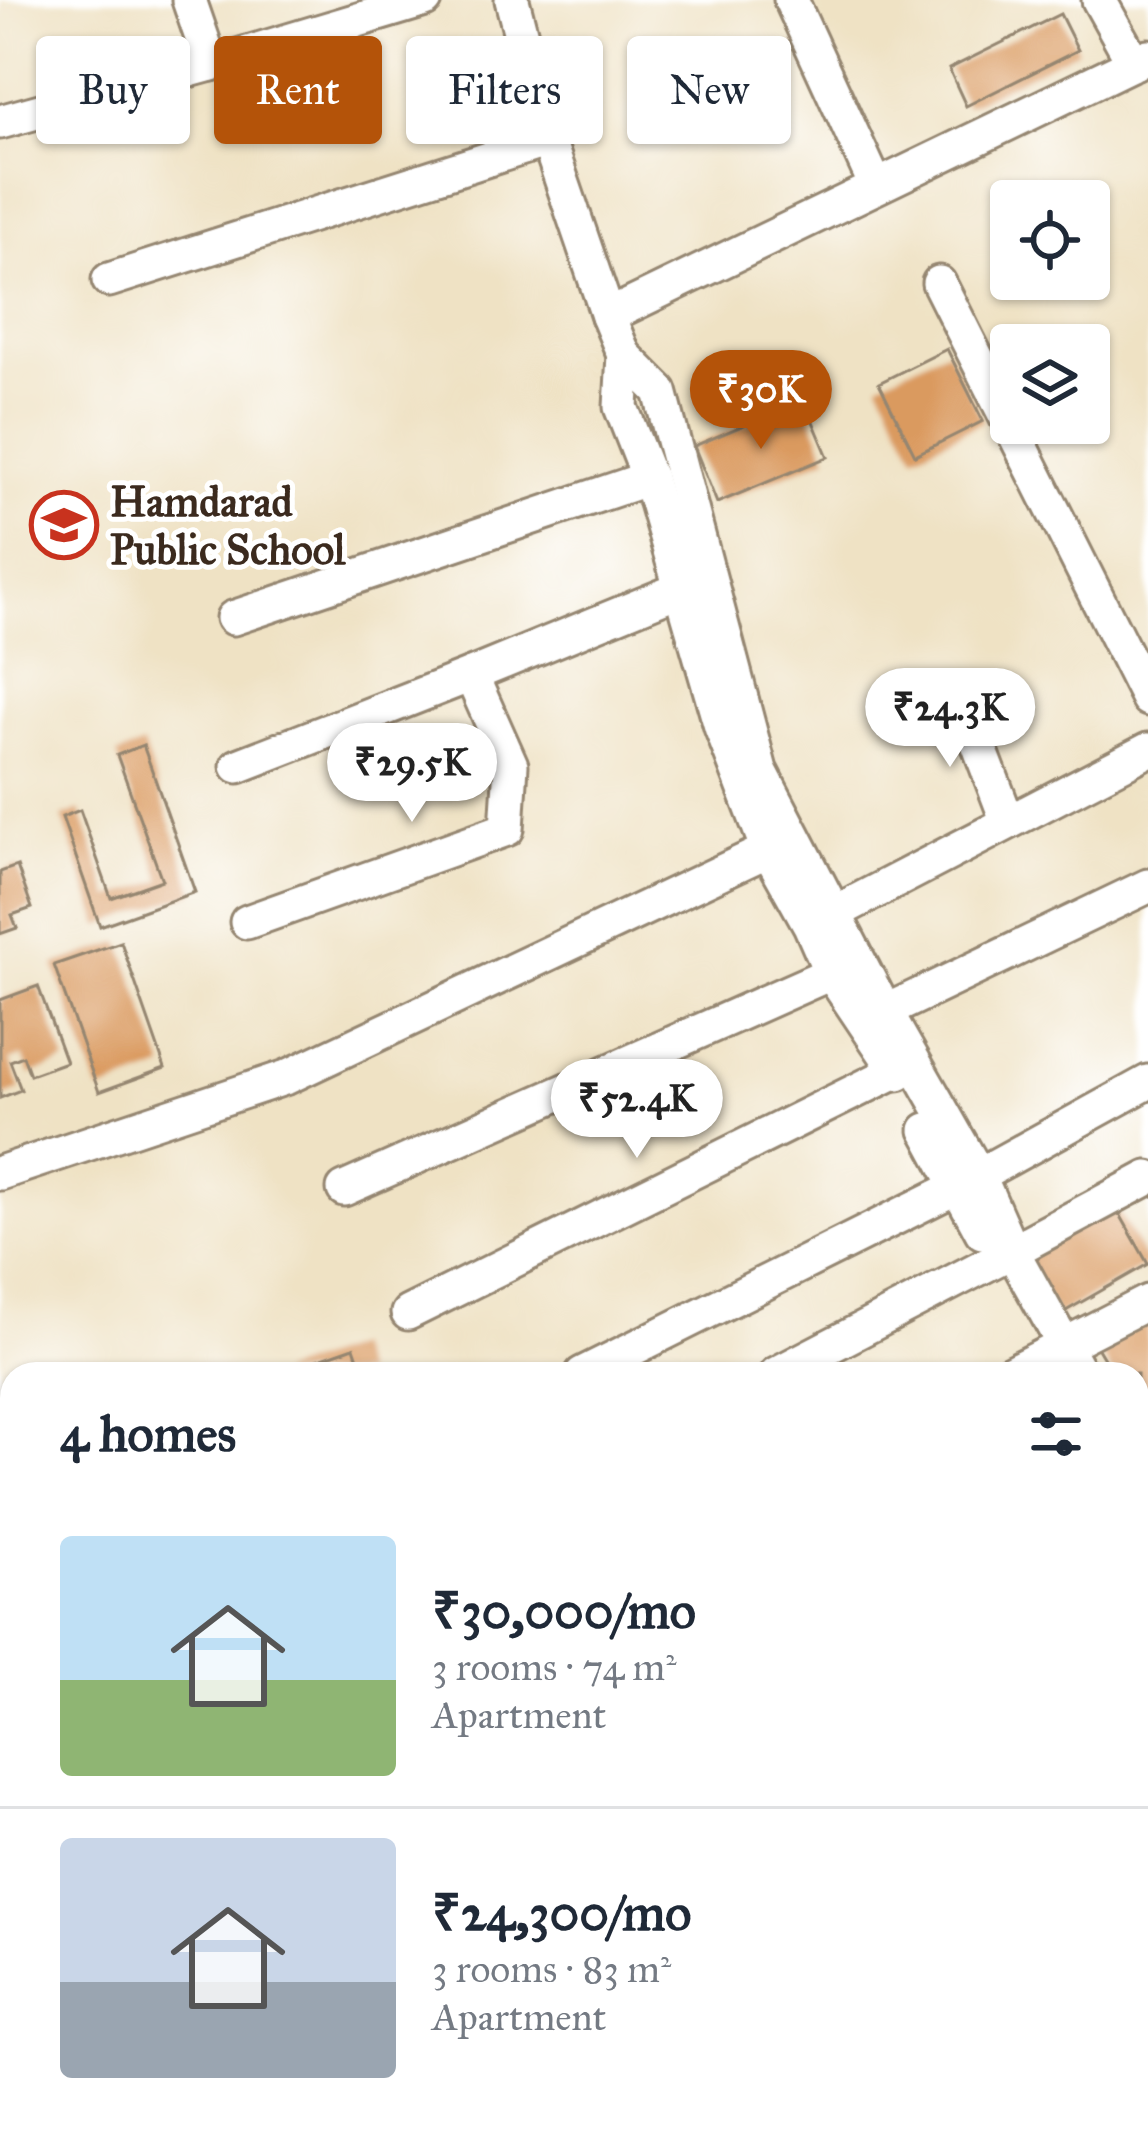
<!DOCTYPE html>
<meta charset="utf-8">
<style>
:root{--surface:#fff;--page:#f2f2f3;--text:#1f2937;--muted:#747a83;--line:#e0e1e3;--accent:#b45309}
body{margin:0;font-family:"IM FELL Great Primer",serif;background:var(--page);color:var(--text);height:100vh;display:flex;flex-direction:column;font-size:45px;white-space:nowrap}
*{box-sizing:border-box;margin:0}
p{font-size:39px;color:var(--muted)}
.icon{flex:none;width:66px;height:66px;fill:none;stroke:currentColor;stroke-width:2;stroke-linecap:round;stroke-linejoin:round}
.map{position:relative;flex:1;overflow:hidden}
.details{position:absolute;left:0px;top:1362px;width:1149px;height:771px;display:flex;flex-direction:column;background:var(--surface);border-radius:36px 36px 0 0;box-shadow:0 3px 9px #0004}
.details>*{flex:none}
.top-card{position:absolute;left:36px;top:36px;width:1077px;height:108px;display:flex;gap:24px}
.buttons{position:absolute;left:990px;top:180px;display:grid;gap:24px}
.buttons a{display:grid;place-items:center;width:120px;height:120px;border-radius:12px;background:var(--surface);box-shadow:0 3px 9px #0004;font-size:60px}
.price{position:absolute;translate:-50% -102px;padding:0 27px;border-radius:42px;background:#fff;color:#222;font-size:39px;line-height:78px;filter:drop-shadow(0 3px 6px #0008)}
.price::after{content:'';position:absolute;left:50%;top:72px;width:36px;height:27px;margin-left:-18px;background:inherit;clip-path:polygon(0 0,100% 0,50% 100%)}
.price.selected{background:var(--accent);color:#fff}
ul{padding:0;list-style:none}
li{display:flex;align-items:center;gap:36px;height:300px;padding:0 60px}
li+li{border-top:3px solid var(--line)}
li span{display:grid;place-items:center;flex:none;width:336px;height:240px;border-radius:12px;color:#555}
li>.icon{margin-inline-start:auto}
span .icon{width:144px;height:144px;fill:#fffc;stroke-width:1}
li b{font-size:51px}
h2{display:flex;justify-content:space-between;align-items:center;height:144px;padding:0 60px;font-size:51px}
.pill{padding:0 42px;border-radius:12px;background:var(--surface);box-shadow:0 3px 9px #0004;font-size:42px;line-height:108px}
.pill.selected{background:var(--accent);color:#fff}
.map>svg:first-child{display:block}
.building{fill:#da9a5f}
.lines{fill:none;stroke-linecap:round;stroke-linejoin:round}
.minor-casing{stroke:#958671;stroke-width:39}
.minor{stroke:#fff;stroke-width:33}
.labels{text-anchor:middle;stroke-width:10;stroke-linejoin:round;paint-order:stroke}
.poi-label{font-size:42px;font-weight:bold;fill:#3b2a1e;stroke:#fff;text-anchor:start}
</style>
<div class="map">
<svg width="1148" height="2131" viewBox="0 0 1148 2131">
<rect width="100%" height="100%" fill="#fff"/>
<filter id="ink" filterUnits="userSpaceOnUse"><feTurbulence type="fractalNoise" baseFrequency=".00833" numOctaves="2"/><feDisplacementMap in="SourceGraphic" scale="24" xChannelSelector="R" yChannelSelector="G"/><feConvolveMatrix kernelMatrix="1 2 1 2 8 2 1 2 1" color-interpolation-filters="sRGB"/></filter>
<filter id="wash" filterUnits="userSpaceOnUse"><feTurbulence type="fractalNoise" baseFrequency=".004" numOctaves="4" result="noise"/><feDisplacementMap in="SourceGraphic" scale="48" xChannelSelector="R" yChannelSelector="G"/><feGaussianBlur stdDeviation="2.7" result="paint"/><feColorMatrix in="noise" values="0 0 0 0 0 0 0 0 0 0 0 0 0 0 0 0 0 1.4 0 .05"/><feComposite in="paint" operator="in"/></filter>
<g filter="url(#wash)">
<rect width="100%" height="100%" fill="#efe2c4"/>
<g id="blocks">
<g class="building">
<polygon points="1060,14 1078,50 966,106 949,69"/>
<polygon points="947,349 983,421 915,455 879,383"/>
<polygon points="804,400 828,457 717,503 694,446"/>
<polygon points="143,745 195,892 100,926 62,817 80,810 111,898 162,880 117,755"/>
<polygon points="17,866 32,908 12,915 17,928 0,934 0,872"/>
<polygon points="121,942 165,1068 99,1092 54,965"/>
<polygon points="38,986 66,1062 30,1075 23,1056 10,1061 21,1090 0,1098 0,1000"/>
<polygon points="1113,1202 1148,1264 1057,1316 1022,1254"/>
<polygon points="1148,1311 1148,1416 1140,1421 1137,1417 1137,1374 1113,1374 1094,1342"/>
<polygon points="354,1347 363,1374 279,1374 279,1373"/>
<polygon points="12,1547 12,1707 11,1708 0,1674 0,1551"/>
<polygon points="1144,1666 1148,1674 1148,1757 1137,1763 1137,1670"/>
<polygon points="1148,2110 1148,2131 1111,2131 1129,2121 1137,2121 1137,2116"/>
<polygon points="676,2121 750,2121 755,2131 681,2131"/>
</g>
</g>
</g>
<g filter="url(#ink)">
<use href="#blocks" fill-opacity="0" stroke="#958671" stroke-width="3"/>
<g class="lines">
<g class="minor-casing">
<g id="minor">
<polyline points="189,0 211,64"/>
<polyline points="512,0 548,140 608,316 624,355 660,391 760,770 885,1011 979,1176 1012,1251 1080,1374"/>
<polyline points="791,0 876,186"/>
<polyline points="1099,0 1134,63"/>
<polyline points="0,122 211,64 425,0"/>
<polyline points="109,280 548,140"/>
<polyline points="939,283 1148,699"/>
<polyline points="608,316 1148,56"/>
<polyline points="624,355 621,407 649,478 721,727 768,850 810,925 831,973 898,1073"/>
<polyline points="233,618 649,478"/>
<polyline points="958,691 1008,822"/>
<polyline points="238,766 471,675 683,588"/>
<polyline points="247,922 507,829 511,765 471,675"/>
<polyline points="817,922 1148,750"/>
<polyline points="870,1019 1148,886"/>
<polyline points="927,1130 982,1232"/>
<polyline points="0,1173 287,1077 768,850"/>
<polyline points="344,1189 831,973"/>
<polyline points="1012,1251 1148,1178"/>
<polyline points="408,1313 896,1071"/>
<polyline points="582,1374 957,1187 1148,1082"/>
<polyline points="776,1374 997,1259"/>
<polyline points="1008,1374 1148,1302"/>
<polyline points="1137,1473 1148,1493"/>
<polyline points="1137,1525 1148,1546"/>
<polyline points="1137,1628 1148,1622"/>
<polyline points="1137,1855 1148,1850"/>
<polyline points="0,1910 12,1931"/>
<polyline points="1137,2032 1148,2025"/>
<polyline points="165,2121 171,2131"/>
<polyline points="1025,2121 1031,2131"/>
<polyline points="51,2131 69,2121"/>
<polyline points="258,2131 275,2121"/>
<polyline points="597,2131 616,2121"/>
<polyline points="974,2131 991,2121"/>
</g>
</g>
<use href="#minor" class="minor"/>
</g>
</g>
<defs>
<g id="school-ring" transform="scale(3.45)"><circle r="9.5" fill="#fff" stroke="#c8321e" stroke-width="1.5"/><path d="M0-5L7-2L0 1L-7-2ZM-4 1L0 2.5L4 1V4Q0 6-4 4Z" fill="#c8321e"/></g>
</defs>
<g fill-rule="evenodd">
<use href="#school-ring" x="64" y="525"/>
</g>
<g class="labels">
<g class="poi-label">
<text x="110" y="516">Hamdarad<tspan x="110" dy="48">Public School</tspan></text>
</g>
</g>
</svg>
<div class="buttons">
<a><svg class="icon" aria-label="locate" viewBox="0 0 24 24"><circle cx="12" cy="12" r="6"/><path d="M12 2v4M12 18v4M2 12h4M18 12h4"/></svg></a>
<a><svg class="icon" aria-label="layers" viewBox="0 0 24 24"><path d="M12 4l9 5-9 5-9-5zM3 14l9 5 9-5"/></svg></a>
</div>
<b class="price selected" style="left:761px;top:452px">₹30K</b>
<b class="price" style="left:950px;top:770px">₹24.3K</b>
<b class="price" style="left:412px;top:825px">₹29.5K</b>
<b class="price" style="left:637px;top:1161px">₹52.4K</b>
<div class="top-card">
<a class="pill">Buy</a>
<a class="pill selected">Rent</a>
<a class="pill">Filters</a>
<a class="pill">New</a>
</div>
<section class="details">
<h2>4 homes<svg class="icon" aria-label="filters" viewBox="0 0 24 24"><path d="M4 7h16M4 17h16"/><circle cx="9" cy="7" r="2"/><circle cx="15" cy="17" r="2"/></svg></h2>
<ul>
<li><span style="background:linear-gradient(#bfe0f5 60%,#8fb573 0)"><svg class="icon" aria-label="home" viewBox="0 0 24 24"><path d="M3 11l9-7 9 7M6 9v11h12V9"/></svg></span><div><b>₹30,000/mo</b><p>3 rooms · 74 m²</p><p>Apartment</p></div></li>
<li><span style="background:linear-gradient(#c9d6e8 60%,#9aa5b1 0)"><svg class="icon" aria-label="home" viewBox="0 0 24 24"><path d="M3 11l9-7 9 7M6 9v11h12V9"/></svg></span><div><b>₹24,300/mo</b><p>3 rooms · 83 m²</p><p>Apartment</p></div></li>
</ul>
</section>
</div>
